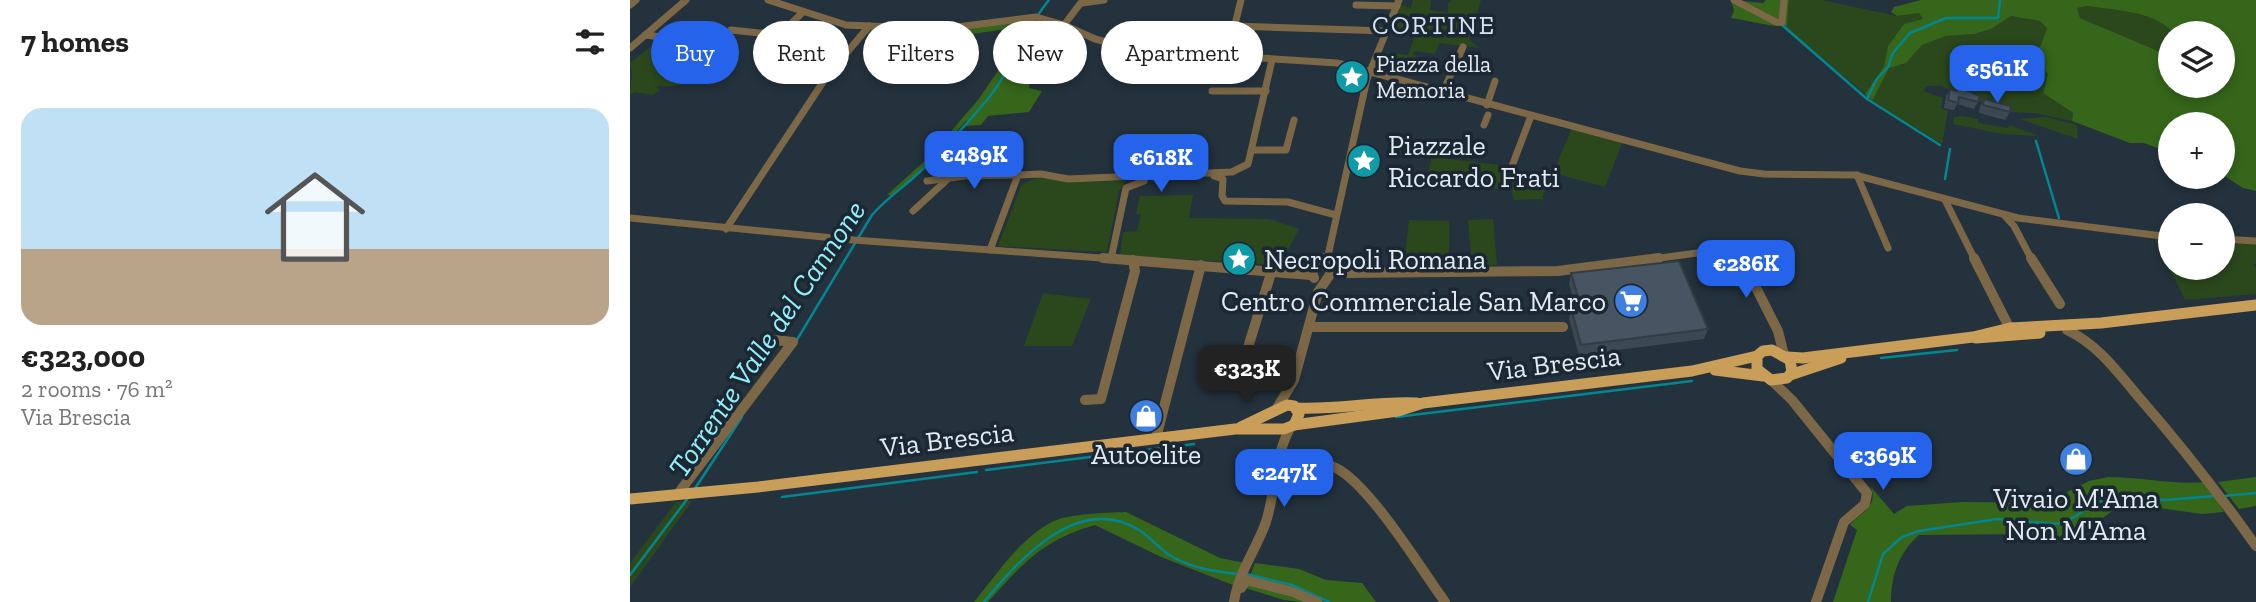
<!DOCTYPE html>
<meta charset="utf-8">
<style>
:root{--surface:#fff;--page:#f6f6f6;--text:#222;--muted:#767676;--line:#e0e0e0;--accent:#2563eb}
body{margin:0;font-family:"Zilla Slab",serif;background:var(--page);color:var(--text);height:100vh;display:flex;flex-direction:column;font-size:26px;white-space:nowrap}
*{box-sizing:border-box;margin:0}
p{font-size:23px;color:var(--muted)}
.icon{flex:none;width:38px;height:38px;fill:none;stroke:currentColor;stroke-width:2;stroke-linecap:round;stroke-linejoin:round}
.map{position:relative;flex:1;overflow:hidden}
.side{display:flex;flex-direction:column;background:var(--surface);width:630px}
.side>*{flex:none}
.top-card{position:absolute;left:21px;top:21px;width:665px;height:63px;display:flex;gap:14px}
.fabs{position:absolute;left:1528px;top:21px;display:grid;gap:14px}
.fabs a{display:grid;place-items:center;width:77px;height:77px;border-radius:50%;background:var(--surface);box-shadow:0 4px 10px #0003;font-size:35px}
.price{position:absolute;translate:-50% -60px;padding:0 16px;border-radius:14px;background:var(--accent);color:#fff;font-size:23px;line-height:46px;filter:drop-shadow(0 2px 4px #0008)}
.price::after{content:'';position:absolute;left:50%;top:42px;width:21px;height:16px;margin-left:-10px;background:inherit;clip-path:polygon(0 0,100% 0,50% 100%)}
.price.current{background:#222;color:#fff}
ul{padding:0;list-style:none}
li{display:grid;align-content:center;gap:14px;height:371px;padding:0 21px}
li+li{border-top:2px solid var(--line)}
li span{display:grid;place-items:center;height:217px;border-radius:21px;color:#555}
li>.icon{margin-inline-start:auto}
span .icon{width:126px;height:126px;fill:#fffc;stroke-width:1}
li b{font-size:30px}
h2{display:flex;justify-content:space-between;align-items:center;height:84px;padding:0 21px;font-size:30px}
.tag{padding:0 24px;border-radius:32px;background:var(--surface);box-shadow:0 4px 10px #0003;font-size:24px;line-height:63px}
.tag.current{background:var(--accent);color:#fff}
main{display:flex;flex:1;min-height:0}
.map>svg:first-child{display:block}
.green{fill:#2b481d}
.forest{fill:#35661a;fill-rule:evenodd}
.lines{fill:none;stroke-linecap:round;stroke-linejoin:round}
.stream{stroke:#03868f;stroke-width:2.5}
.minor-far1{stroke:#7c6847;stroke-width:7}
.minor{stroke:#7c6847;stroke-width:10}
.major{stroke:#c89e58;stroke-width:11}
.wall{fill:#3c4953}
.building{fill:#465561;stroke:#313c44;stroke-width:2}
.labels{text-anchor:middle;stroke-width:7;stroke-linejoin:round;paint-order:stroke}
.far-poi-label{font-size:23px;fill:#e2eaf2;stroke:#1b2833;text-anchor:start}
.far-quarter-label{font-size:26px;letter-spacing:2px;fill:#d3e5f4;stroke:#1b2833}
.poi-label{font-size:28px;fill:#e2eaf2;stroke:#1b2833;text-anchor:start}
.street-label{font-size:28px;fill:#e2eaf2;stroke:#1b2833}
.water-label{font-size:30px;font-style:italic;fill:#93f0f9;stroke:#1b2833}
</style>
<main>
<section class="side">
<h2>7 homes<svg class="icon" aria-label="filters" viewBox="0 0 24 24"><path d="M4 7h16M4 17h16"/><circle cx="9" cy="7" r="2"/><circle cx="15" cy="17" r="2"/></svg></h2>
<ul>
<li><span style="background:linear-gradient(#bfe0f5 65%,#b9a48a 0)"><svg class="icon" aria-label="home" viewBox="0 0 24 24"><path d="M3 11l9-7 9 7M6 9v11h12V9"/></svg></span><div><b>€323,000</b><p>2 rooms · 76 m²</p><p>Via Brescia</p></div></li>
</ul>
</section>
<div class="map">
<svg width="1626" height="602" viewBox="0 0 1626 602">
<rect width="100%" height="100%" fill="#24323d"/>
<g class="green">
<polygon points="783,0 801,0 800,10 818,13 818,4 822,0 851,0 839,40 849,48 809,43 805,54 784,51 783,55 787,56 787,59 781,62 751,62 755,52 778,55 787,31 761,29 770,4 781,8"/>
<polygon points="1159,0 1191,0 1267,16 1289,13 1294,19 1266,35 1258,46 1254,66 1235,94 1154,26 1157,26"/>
<path d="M1458,6C1487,11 1522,10 1544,33H1540V56L1450,18L1447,8Z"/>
<polygon points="1381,16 1410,21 1417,28 1405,61 1418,74 1413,93 1443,113 1442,121 1405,113 1379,112 1310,86 1297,86 1293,91 1313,98 1311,108 1318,111 1312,144 1242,101 1259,67 1276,63 1292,45 1316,36 1344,34 1361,29"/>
<path d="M28,41C46,43 78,40 92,53V60L95,62L78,80C62,78 46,90 29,85L26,88L30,89L23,95L5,92L0,95L2,72L0,63Z"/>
<polygon points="1333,116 1348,119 1348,123 1378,128 1379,125 1410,136 1373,134 1323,124 1324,117"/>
<polygon points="1416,117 1447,125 1448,139 1390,119"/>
<polygon points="944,128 993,140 975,187 923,173 941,130"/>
<polygon points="802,157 878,166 876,176 868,189 796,180"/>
<polygon points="409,177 436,182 496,181 489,191 477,252 368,246 392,184"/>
<polygon points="886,177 907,183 915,188 912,202 911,199 884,200 880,186"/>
<polygon points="563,195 559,218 639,219 669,229 650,265 490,255 493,232 507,231 511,215 506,214 510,196"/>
<polygon points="863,219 867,265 842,266 838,220"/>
<polygon points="779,220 819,221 819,266 774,265"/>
<polygon points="1521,231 1540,233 1540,268 1592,268 1593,236 1626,238 1626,264 1623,264 1626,268 1626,294 1555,300"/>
<polygon points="413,293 461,299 442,346 394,346"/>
<polygon points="62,501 0,587 0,563 46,502"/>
</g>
<g class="forest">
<path d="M1101,0L1133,3L1136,0H1159L1157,26C1143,28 1117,20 1101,18L1104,11Z"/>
<path d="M1291,0H1626V191L1613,188L1593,175L1592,124H1540V153L1514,143H1500L1442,121L1443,113L1413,93L1418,74L1405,61L1417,28L1410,21L1381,16L1361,29L1344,34L1316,36L1292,45L1276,63L1259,68L1242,101L1235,94L1254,66L1258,46L1274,24L1293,19L1289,13L1267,16L1261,12L1264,7ZM1458,6C1487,11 1522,10 1544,33H1592V86H1540V56L1450,18L1447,8Z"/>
<polygon points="403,20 429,27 399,42 380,79 400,81 399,88 412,91 399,112 358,116 351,125 335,126 337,120 290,171 262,195 257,195 298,158 348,100 383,49 382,28 330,36 237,34 242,29 316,31"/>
<path d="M1478,477C1511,477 1543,485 1576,482L1594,512L1572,514L1493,503L1444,539L1414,534L1289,535C1269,552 1261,576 1261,602H1203L1227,530L1220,525C1231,511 1248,509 1241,487L1264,514L1277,506L1332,502L1422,503L1439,491L1459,481Z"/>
<polygon points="1626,477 1626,506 1609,509 1588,482"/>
<path d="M496,512L590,558L615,563L603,585L531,557L465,525C414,539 392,564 358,602H344C367,574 388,541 420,523C437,513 476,513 496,512Z"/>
<polygon points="625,563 669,569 696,580 732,583 746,602 672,602 654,600 615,588"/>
</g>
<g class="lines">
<g class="stream">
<polyline points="1151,24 1237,99"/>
<polyline points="1406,141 1429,218"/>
<polyline points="1310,145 1237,99 1246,80 1258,67 1263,53 1280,33 1316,18 1368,18 1370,0"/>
<polyline points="1315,179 1320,149"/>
<path d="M165,343L242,215C254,201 268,191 282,179C308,156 334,127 357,100C382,70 394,30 419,0"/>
<polyline points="1251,358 1327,350"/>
<polyline points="766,417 1062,381"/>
<polyline points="356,470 564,444"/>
<polyline points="64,490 112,417"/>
<polyline points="1594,496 1626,493"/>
<polyline points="152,497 347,472"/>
<polyline points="616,574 662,585 699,602"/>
<polyline points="0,575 58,498"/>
<path d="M354,602C389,560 448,492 509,530C520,537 528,547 538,554C559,568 586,572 610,574"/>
<polyline points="1238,602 1253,554 1272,537 1289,531 1367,519 1426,524 1445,517 1465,502 1490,496 1535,500 1584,496"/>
</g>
<g class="minor-far1">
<polyline points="138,0 216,25 311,29 406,17 434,25 465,39 507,50 707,63 1110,171 1134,174 1225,175 1388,218 1540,237"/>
<polyline points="1104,0 1146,22 1152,22 1154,0"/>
<polyline points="452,3 474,0"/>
<polyline points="0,5 6,0"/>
<polyline points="726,5 767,6"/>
<polyline points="603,26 757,31"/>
<polyline points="101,30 149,35"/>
<polyline points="15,35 58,40 73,27"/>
<polyline points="137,47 173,12"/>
<polyline points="0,48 56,0"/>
<polyline points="597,57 611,0"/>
<polyline points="391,71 406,41 434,25 453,0"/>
<polyline points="582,91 636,91"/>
<polyline points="813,92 833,47"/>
<polyline points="857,105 865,81"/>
<polyline points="854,125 858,115"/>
<polyline points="622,150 656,150 664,120"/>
<polyline points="879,174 901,116"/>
<polyline points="1227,175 1258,248"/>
<polyline points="584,176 593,179 592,196 595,201 658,202 706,215"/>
<polyline points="297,181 335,176 388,175"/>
<polyline points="1315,200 1345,260"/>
<polyline points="283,211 320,177"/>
<polyline points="1375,216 1384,226 1402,260"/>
<polyline points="0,218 224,240 498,260"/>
<polyline points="96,229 195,79 239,26"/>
<polyline points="1592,239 1626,241"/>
<polyline points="360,250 388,175 411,174 438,179 602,172 618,164 642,60"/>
<polyline points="481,259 496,188 514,181"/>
<polyline points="694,260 696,257"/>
<polyline points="697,260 737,79 769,0"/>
<polyline points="1015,260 1097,249 1112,260"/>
</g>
<g class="minor">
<polyline points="473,258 681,275"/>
<polyline points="1111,258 1148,331 1154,355"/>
<polyline points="1344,258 1380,329"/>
<polyline points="1401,258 1430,304"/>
<polyline points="701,270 713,273 928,271 1029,258"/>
<polyline points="684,278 682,271 695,258"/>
<polyline points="679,327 933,327"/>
<path d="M1437,330C1467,344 1486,370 1507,395C1549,443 1589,494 1626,546"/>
<polyline points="615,357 642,270"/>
<polyline points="1141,380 1162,400 1237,493 1235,504 1214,522 1186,602"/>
<polyline points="455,400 471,399 505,271 503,260"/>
<polyline points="647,408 664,380 688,292 701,273 696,258"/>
<polyline points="526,438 571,265"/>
<path d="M647,462C665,463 689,459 706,468C740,485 791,569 815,602"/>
<polyline points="47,495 163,342 144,340"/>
<polyline points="611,588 616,580 663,592 687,602"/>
<path d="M604,602C608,573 626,550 636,522C646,490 644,458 660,428"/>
</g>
<g class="major">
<polyline points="1346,338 1410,333"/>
<polygon points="1142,350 1160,360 1162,372 1157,378 1141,380 1127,369 1127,356 1133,351"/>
<polyline points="1157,357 1173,358 1343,337 1380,328 1471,323 1626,305"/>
<polyline points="1085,370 1133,376"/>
<polyline points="1160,375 1211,358"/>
<path d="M666,408C708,410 746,401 787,403"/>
<polyline points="611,427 657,405 664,406 669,414 664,425"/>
<polyline points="0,499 128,487 605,429 654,429 664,425 768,411 793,403 1062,371 1127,356"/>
</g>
</g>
<g class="wall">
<polygon points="1327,86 1348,102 1344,109 1327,104 1324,110 1314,108 1316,96 1320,89 1325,90"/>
<polygon points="1354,99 1380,112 1375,120 1349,113 1350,106"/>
<polygon points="941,273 1078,329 1074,339 949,355 939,319 941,308 946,308 939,284"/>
</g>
<g class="building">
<polygon points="1327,86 1350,96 1348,102 1329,97 1328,103 1318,100 1320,89 1326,91"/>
<polygon points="1354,99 1380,106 1380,112 1353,105"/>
<polygon points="1049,261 1078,329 951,345 941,308 951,307 941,273"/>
</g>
<defs>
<g id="sight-disc" transform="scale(1.75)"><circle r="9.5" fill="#0f9aa8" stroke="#1b2833"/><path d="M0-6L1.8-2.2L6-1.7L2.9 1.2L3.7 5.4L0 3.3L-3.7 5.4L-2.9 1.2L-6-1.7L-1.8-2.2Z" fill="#fff"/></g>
<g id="supermarket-disc" transform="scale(1.75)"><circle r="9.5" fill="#3f7fe0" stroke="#1b2833"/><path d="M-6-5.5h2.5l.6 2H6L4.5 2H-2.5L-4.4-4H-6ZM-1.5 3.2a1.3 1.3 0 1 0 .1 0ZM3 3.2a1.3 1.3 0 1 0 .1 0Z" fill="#fff"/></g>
<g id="shop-disc" transform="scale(1.75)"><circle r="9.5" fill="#3f7fe0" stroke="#1b2833"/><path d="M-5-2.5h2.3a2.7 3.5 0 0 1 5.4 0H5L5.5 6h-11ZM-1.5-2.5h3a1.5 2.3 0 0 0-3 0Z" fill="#fff"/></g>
</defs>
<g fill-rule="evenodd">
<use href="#sight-disc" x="722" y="77"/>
<use href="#sight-disc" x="734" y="161"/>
<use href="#sight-disc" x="609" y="259"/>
<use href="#supermarket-disc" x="1001" y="301"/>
<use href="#shop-disc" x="516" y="416"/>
<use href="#shop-disc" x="1446" y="459"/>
</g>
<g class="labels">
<g class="far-poi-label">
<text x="746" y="72">Piazza della<tspan x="746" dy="26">Memoria</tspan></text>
</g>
<g class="far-quarter-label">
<text x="804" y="34">CORTINE</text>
</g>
<g class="poi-label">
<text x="758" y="155">Piazzale<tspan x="758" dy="32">Riccardo Frati</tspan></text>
<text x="634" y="269">Necropoli Romana</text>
<text x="976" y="311" text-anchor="end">Centro Commerciale San Marco</text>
<text x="516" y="464" text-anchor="middle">Autoelite</text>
<text x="1446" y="508" text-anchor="middle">Vivaio M'Ama<tspan x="1446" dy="32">Non M'Ama</tspan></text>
</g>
<g class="street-label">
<text transform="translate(924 363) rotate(-7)" y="10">Via Brescia</text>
<text transform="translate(317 439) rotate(-7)" y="10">Via Brescia</text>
</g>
<g class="water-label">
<text transform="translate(137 339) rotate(-56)" y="10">Torrente Valle del Cannone</text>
</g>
</g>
</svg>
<div class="fabs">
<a><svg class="icon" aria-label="layers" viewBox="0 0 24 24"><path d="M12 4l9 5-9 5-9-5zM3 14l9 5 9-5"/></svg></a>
<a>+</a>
<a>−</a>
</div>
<b class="price" style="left:1367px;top:105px">€561K</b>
<b class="price" style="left:344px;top:191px">€489K</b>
<b class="price" style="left:531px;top:194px">€618K</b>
<b class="price" style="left:1116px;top:300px">€286K</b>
<b class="price current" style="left:617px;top:405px">€323K</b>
<b class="price" style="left:1253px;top:492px">€369K</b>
<b class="price" style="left:654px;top:509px">€247K</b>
<div class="top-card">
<a class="tag current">Buy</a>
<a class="tag">Rent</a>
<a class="tag">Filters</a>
<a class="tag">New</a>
<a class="tag">Apartment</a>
</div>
</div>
</main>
